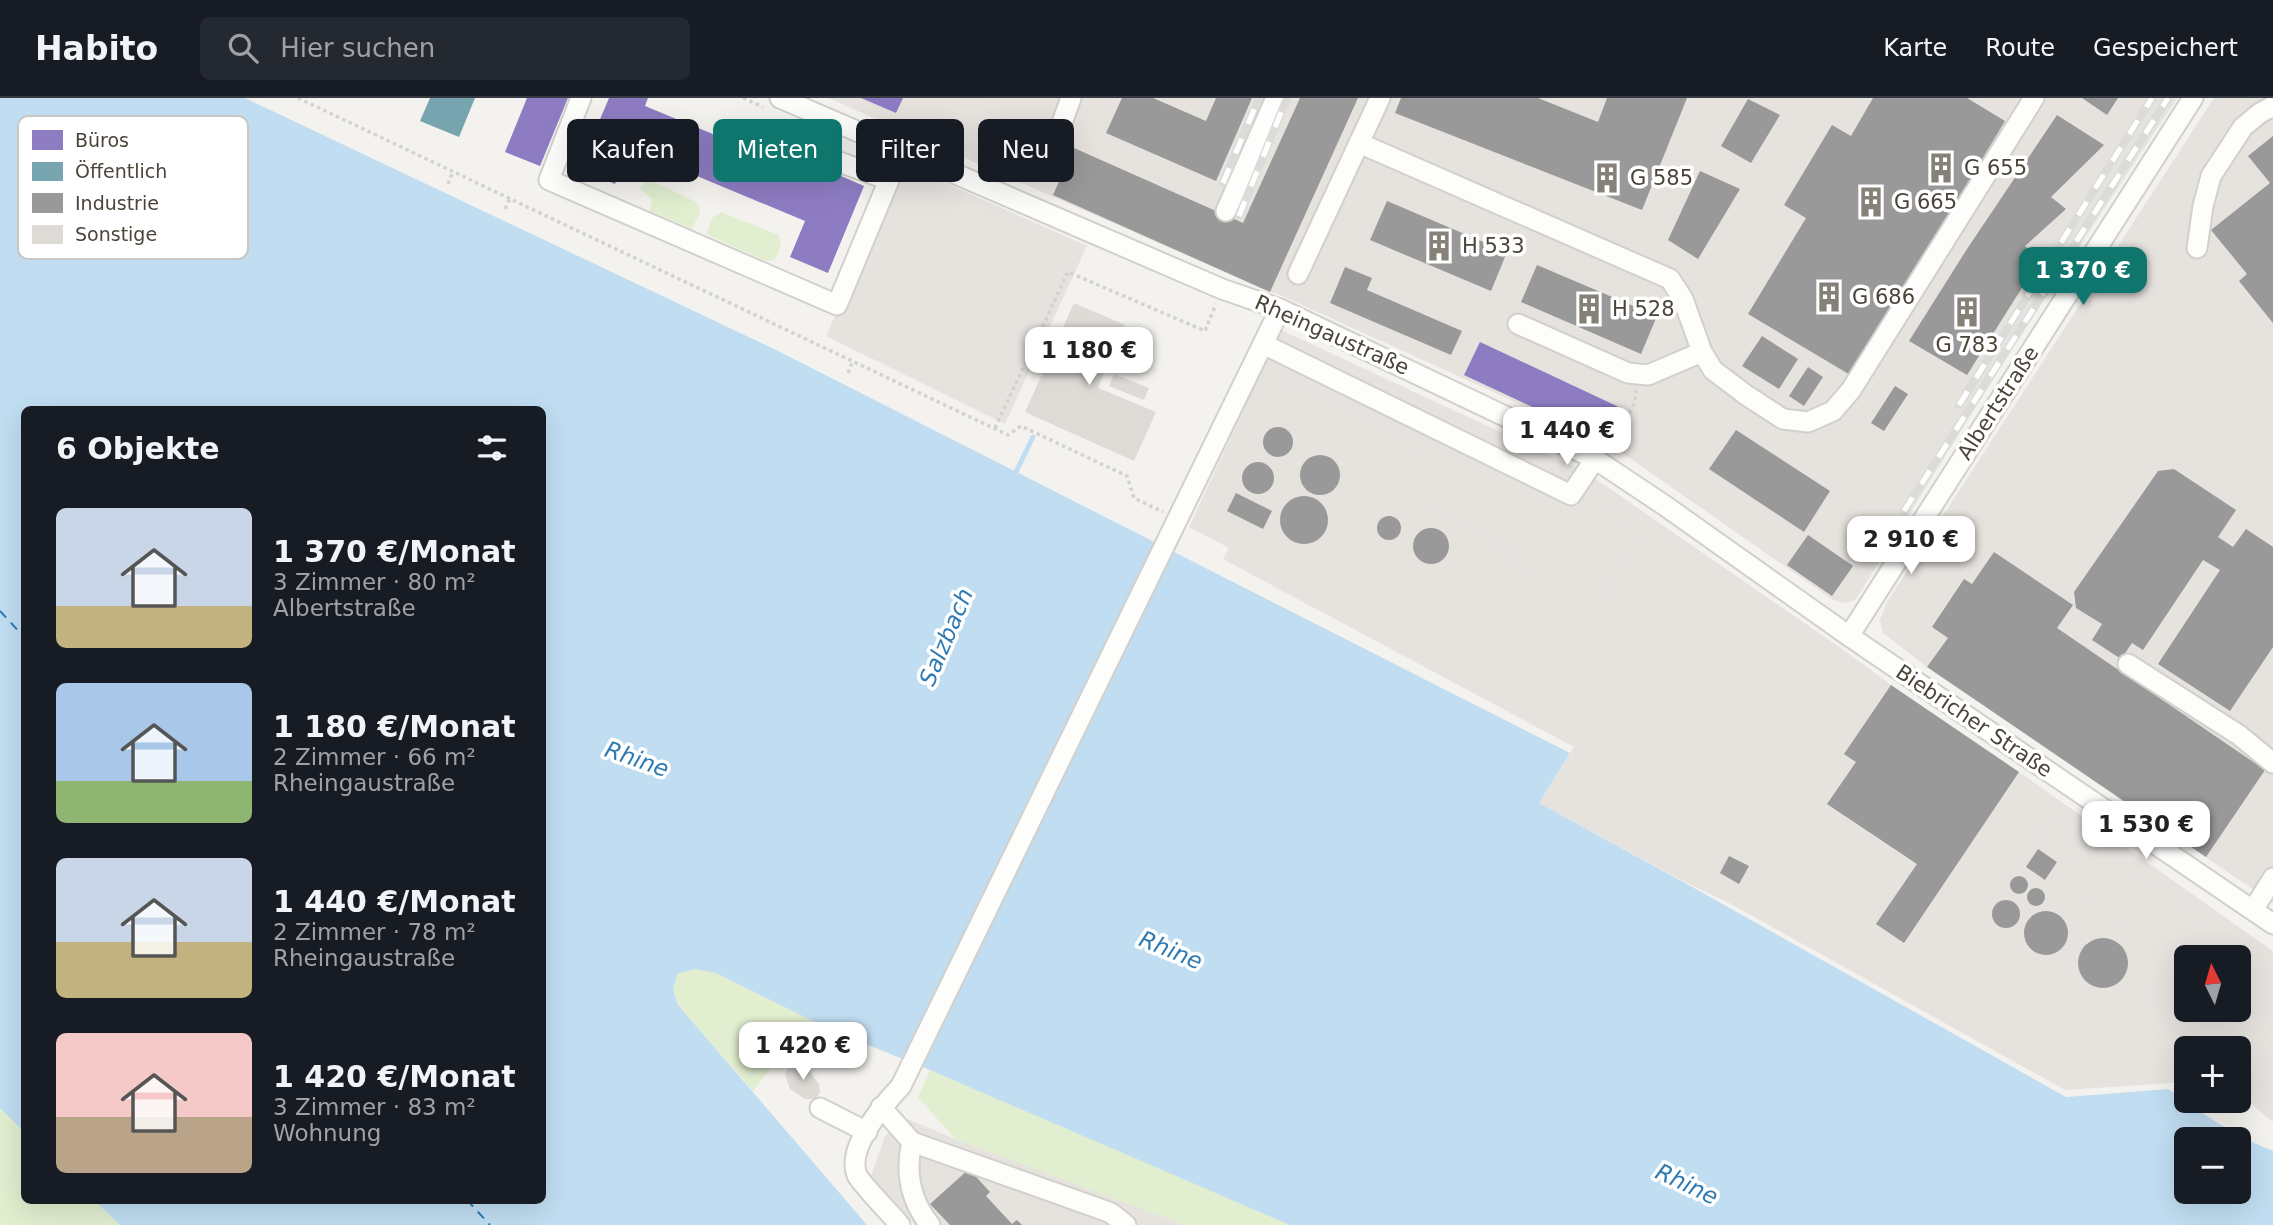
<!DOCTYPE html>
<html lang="de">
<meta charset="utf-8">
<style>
:root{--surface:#171b24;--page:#242831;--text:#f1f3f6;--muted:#9ea1a6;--line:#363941;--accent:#0f766e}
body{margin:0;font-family:"DejaVu Sans",sans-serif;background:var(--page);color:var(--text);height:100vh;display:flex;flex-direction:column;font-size:26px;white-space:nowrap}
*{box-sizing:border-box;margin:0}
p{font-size:23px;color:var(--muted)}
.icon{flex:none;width:38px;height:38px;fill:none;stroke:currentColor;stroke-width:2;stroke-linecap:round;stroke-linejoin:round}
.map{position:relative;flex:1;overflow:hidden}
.side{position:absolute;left:21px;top:308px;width:525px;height:798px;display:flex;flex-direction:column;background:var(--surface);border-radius:10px;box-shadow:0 7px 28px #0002}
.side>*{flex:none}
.hud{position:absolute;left:567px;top:21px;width:665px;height:63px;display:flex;gap:14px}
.needle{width:46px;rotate:355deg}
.tools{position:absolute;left:2174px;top:847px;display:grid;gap:14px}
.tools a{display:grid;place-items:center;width:77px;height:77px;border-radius:10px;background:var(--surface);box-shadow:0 7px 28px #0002;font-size:35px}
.price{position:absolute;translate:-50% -60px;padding:0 16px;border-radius:14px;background:#fff;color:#222;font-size:23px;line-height:46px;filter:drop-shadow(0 2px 4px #0008)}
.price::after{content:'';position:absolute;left:50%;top:42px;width:21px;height:16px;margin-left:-10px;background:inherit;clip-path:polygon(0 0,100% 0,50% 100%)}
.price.selected{background:var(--accent);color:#fff}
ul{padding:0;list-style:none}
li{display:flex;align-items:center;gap:21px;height:175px;padding:0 35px}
li span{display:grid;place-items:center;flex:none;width:196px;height:140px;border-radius:10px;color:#555}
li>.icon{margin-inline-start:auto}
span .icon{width:84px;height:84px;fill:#fffc;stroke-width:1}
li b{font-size:30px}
h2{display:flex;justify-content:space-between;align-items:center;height:84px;padding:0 35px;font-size:30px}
.pill{padding:0 24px;border-radius:10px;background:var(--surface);box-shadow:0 7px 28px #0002;font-size:24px;line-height:63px}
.pill.selected{background:var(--accent);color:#fff}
header{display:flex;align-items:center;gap:42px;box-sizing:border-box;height:98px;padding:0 35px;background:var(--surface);border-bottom:2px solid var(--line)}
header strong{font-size:33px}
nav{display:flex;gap:38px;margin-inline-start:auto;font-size:24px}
.search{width:490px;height:63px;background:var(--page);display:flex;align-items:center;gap:18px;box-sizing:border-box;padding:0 24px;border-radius:10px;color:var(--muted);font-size:26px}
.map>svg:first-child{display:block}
.industrial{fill:#e6e2de;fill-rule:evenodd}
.green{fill:#e1eecf}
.parking{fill:#e6e3df;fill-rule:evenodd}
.water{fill:#c0ddf1;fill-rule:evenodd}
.offices{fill:#8e7cc3}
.public{fill:#76a5af}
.industry{fill:#999}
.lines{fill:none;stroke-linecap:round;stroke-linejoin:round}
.stream{stroke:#c0ddf1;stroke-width:5}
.ferry{stroke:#2e7ab2;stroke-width:2;stroke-dasharray:9 7;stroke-linecap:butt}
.building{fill:#dedbd6}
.minor-casing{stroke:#d2d0cb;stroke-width:23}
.path{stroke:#d3d2cc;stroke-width:3.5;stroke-dasharray:3.5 3.5;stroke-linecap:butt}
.minor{stroke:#fdfdfc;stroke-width:19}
.rail-casing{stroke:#dbdbda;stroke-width:8}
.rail{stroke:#fff;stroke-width:5;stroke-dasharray:16;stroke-linecap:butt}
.labels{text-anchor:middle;stroke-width:7;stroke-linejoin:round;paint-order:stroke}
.poi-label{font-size:21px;fill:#4b4439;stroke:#fff;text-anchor:start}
.street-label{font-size:21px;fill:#4b4439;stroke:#fff}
.water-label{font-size:23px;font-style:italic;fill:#2e7ab2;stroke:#fff}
.key{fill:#fff;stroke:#c9c7c4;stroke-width:2}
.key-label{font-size:19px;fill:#4b4439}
</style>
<header>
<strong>Habito</strong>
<div class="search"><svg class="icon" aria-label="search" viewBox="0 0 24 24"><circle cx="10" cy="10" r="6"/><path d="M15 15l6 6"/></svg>Hier suchen</div>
<nav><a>Karte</a><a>Route</a><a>Gespeichert</a></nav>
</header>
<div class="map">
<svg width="2273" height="1127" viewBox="0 0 2273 1127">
<rect width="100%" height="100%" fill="#f4f2ee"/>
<g class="industrial">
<polygon points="828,0 2177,0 2014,248 1856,501 1846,505 1833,502 1614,349 1278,196 1270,194"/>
<polygon points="2214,0 2273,0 2273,805 1927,569 1883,535 1880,522 1887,504"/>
<path d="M1281,232L1584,373L1842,551L1891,587L2019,674L2273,853V1024L2238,995V950H2186V984L2065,992L1731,806L1681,782L1539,705L1574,649L1223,461L1229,450L1189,429ZM2186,859H2238V912H2186Z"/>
<polygon points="903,1019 955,1041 1185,1127 915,1127 871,1078 885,1038"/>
</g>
<g class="green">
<polygon points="647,83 654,84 698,105 700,114 692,131 650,113 652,101 640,91"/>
<polygon points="721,114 779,137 781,147 775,162 766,163 706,136 713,119"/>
<polygon points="694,871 716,875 814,923 810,954 782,956 753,993 678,907 673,891 677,876"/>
<polygon points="930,972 1277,1121 1290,1127 1185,1127 955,1041 918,999"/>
<polygon points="0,1010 24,1034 24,1102 95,1103 120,1127 0,1127"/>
</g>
<g class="parking">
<polygon points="903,66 1087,148 1005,326 826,238"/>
<polygon points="1308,250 1574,376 1585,387 1627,416 1620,427 1641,442 1595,508 1533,477 1511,461 1517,453 1435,413 1451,379 1409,358 1414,346 1287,284 1293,273 1289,271 1297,255 1304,256"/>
<path d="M2054,717L2273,872V991L2238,966V950H2215L2147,903L2175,863L2075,792L2086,775L2036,741ZM2238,859V912H2186V859Z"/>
</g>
<path class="water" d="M0,0H245L774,251L1570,655L1539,705L1694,790L2066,999L2168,991C2202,1015 2234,1038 2273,1053V1127H1290L930,972L831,932L716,875L694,871L677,876L673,891L678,907L867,1127H120L95,1103L542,1102V312H24V1034L0,1010ZM2186,1041H2238V1094H2186Z"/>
<g class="offices">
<polygon points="527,0 568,0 540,68 505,54"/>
<polygon points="609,0 648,0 645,8 821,81 825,71 864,88 828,175 790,159 805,123 630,50 615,86 579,71"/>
<polygon points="861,0 903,0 896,15"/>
<polygon points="1480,244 1621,310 1605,343 1464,277"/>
</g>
<polygon class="public" points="430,0 475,0 459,39 420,23"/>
<g class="industry">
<polygon points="1122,0 1153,0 1206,23 1216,0 1252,0 1216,83 1106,35"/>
<polygon points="1300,0 1358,0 1270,194 1053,97 1074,50 1243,125"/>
<polygon points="1401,0 1538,0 1598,24 1607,0 1687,0 1642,112 1395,15"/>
<polygon points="1873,0 1967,0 2005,23 1852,278 1748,216 1806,120 1784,107 1832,27 1851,38"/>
<polygon points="2082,0 2118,0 2107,17"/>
<polygon points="1748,1 1780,17 1751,65 1721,48"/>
<polygon points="2057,17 2104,47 2051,99 2066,111 2025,148 2042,162 2025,185 1967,277 1909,243 1967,151"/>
<polygon points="2273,38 2273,225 2239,183 2247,176 2211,132 2270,85 2248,58"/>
<polygon points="1700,73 1740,91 1698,161 1668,142"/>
<polygon points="1387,103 1507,154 1491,193 1370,142"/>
<polygon points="1537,167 1657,218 1641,256 1521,204"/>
<polygon points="1345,169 1372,180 1367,192 1462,233 1451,257 1330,205"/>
<polygon points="1762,238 1798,261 1779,291 1742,268"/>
<polygon points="1808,269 1823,279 1804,308 1789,298"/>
<polygon points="1895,288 1908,296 1884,333 1871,325"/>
<circle cx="1278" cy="344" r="15"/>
<polygon points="1736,332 1830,393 1804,434 1709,371"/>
<circle cx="1320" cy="377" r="20"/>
<circle cx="1258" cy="380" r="16"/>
<polygon points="2174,371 2236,412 2218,439 2233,449 2246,431 2273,449 2273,549 2230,613 2158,566 2220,472 2203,462 2143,552 2132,545 2121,561 2092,542 2102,526 2076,510 2074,494 2158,373"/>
<polygon points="1236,395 1272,413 1263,431 1227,413"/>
<circle cx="1304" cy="422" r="24"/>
<circle cx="1389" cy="430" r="12"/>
<circle cx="1431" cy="448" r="18"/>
<polygon points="1808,437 1853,468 1832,498 1787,467"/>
<polygon points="1994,454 2073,507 2057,530 2265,672 2206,759 1927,569 1948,540 1932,529 1964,481 1972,486"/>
<polygon points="1891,587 2019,674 1904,845 1876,826 1917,766 1827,706 1856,664 1844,656"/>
<polygon points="2038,751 2057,764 2045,782 2026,769"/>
<polygon points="1729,758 1749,768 1739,786 1720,775"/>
<circle cx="2019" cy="787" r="9"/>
<circle cx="2036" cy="799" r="9"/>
<circle cx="2006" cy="816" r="14"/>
<circle cx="2046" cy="835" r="22"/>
<circle cx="2103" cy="865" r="25"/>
<polygon points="969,1071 990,1094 986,1098 1012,1126 1017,1122 1022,1127 950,1127 930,1106"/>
</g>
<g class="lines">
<polyline class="stream" points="1013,380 1033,339"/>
<g class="ferry">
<polyline points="0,513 24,539"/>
<polyline points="467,1102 490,1127"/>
</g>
</g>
<g class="building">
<polygon points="1074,205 1125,227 1098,290 1156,314 1134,363 1025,314"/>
<polygon points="1114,276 1149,290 1144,302 1109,288"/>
<polygon points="801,967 810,974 819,986 820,995 815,1001 805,1001 790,991 785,976 789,969"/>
</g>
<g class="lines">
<g class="minor-casing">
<g id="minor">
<polyline points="581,0 549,82 837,207 889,82 820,57 833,23"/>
<polyline points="780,0 1222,191 1280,211 1595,361 1664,407 1849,538 2273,826"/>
<polyline points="1055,44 1071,0"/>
<polyline points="1359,45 1670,181 1683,201 1702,254 1713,272 1746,297 1783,321 1808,324 1833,313 1851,292 2034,0"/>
<polyline points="1226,113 1276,0"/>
<polyline points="2197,150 2203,108 2211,78 2243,29 2260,15 2273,8"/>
<polyline points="1298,176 1380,0"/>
<polyline points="1518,226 1628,275 1648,277 1702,254"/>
<polyline points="1263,246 1571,397 1595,361"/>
<polyline points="1849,538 2193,0"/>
<polyline points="2128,566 2239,637 2273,665"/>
<polyline points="2253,812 2273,780"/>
<path d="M881,1009L912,1044C905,1074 910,1102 930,1127"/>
<polyline points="820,1010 867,1034"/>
<polyline points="912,1044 1092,1108 1111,1115 1126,1127"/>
<path d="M900,1127C891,1116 862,1087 857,1077C846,1050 883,1007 901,988L1280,211"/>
</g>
</g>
<g class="path">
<polyline points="298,0 1008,337 1021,328 1127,378 1134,400 1163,414"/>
<polyline points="743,0 763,9"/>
<polyline points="448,86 453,73"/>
<polyline points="505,111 510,100"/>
<polyline points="848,275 853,263"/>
<polyline points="995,330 1068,174 1205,233 1216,206"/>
<polyline points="1612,353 1635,304 1636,292"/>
</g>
<use href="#minor" class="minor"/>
<g class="rail-casing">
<g id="rail">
<polyline points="1223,85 1259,0"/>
<polyline points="1239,118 1287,0"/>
<polyline points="1959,307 2152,0"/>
<polyline points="1904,413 2168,0"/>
</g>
</g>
<use href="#rail" class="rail"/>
</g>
<defs>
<g id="building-bare" transform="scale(2.415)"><path d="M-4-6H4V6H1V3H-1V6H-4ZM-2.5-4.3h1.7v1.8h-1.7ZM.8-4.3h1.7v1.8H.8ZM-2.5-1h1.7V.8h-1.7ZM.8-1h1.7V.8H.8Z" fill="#868178" stroke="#fff" stroke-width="2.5" paint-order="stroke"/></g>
</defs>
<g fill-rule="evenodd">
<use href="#building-bare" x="1941" y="70"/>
<use href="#building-bare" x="1607" y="80"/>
<use href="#building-bare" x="1871" y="104"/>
<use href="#building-bare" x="1439" y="148"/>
<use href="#building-bare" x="1829" y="199"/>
<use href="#building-bare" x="1589" y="211"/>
<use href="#building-bare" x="1967" y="214"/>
</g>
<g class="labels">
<g class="poi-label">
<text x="1964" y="77">G 655</text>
<text x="1630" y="87">G 585</text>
<text x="1894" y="111">G 665</text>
<text x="1462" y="155">H 533</text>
<text x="1852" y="206">G 686</text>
<text x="1612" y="218">H 528</text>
<text x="1967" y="254" text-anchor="middle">G 783</text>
</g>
<g class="street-label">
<text transform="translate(1332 237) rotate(24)" y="7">Rheingaustraße</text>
<text transform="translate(1998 305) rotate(-57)" y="7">Albertstraße</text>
<text transform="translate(1974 623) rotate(34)" y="7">Biebricher Straße</text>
</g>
<g class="water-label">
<text transform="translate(946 539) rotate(-67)" y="8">Salzbach</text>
<text transform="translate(637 661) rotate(19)" y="8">Rhine</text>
<text transform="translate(1171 852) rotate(22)" y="8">Rhine</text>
<text transform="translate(1687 1086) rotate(25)" y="8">Rhine</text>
</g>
</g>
<rect x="18" y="18" width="230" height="143" rx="10" class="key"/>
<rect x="32" y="32" width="31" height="20" fill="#8e7cc3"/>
<rect x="32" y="64" width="31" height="19" fill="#76a5af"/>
<rect x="32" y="95" width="31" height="20" fill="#999"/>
<rect x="32" y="127" width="31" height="19" fill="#dedbd6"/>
<g class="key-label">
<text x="75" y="49">Büros</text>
<text x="75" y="80">Öffentlich</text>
<text x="75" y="112">Industrie</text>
<text x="75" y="143">Sonstige</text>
</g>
</svg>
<div class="tools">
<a><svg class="needle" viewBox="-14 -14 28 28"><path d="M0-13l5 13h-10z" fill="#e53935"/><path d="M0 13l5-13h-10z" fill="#9ea1a6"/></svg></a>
<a>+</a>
<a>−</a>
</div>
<b class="price selected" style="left:2083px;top:209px">1 370 €</b>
<b class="price" style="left:1089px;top:289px">1 180 €</b>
<b class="price" style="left:1567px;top:369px">1 440 €</b>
<b class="price" style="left:1911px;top:478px">2 910 €</b>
<b class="price" style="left:2146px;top:763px">1 530 €</b>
<b class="price" style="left:803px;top:984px">1 420 €</b>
<div class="hud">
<a class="pill">Kaufen</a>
<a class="pill selected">Mieten</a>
<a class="pill">Filter</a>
<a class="pill">Neu</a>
</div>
<section class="side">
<h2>6 Objekte<svg class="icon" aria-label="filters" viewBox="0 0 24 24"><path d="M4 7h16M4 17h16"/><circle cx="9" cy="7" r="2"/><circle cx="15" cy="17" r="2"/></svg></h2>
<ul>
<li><span style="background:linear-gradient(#c9d6e8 70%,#c2b280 0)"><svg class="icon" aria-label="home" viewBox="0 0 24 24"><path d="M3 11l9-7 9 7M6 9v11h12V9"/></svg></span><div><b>1 370 €/Monat</b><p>3 Zimmer · 80 m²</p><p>Albertstraße</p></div></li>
<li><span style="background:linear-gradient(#a9c7e8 70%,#8fb573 0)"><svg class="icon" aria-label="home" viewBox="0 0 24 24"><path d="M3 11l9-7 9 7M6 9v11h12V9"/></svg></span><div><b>1 180 €/Monat</b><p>2 Zimmer · 66 m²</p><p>Rheingaustraße</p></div></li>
<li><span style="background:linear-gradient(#c9d6e8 60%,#c2b280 0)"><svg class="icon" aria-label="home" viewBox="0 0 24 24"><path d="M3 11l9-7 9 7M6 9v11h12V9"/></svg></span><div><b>1 440 €/Monat</b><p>2 Zimmer · 78 m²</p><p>Rheingaustraße</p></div></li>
<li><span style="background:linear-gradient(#f6c9c9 60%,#b9a48a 0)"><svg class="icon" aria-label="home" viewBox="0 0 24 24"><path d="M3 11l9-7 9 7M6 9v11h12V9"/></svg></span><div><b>1 420 €/Monat</b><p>3 Zimmer · 83 m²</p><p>Wohnung</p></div></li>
</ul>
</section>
</div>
